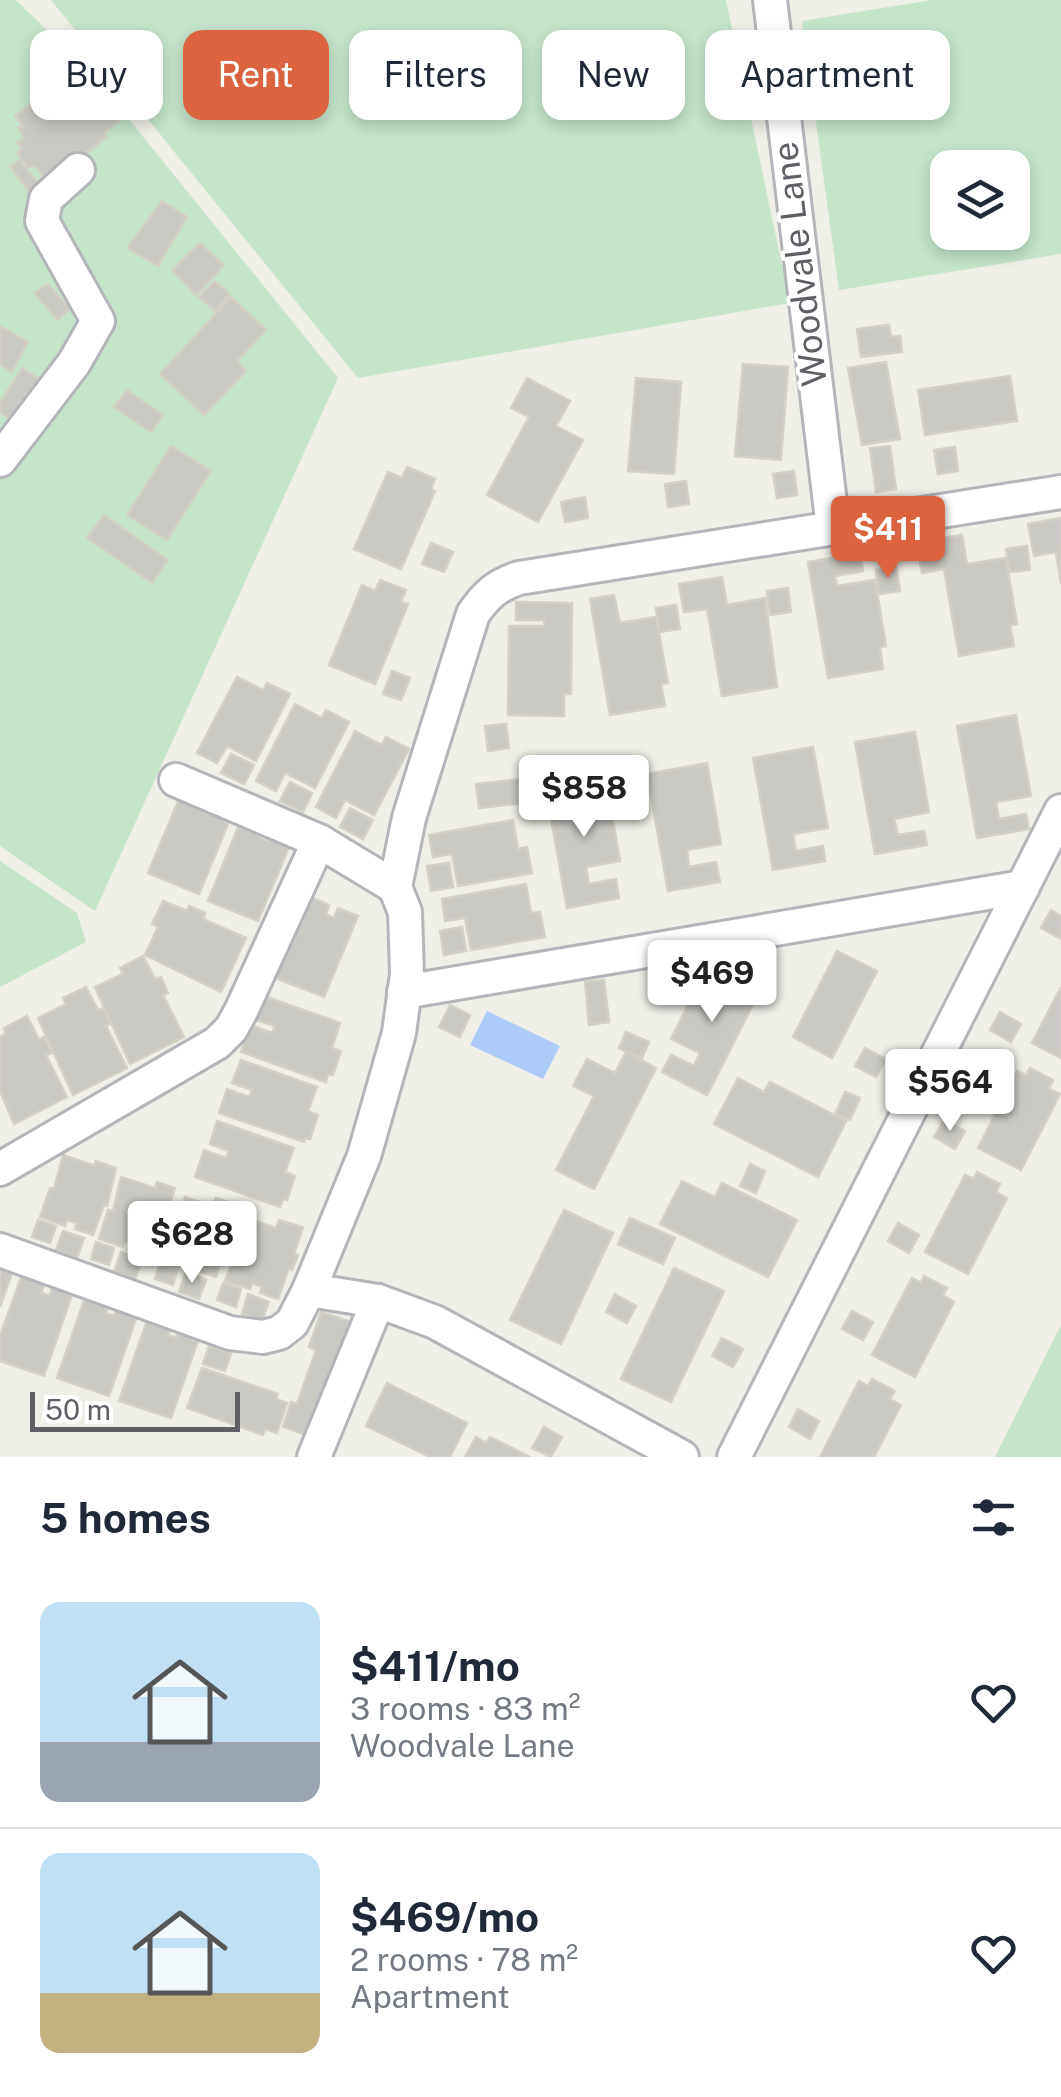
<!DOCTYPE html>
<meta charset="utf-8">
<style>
:root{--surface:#fff;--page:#f2f2f3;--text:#1f2937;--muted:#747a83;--line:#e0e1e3;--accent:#dc633f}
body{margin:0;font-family:"Public Sans",sans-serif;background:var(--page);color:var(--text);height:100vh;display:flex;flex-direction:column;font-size:38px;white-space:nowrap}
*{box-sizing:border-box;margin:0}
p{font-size:32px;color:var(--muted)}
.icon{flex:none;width:55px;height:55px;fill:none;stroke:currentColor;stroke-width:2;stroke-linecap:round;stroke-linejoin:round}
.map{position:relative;height:1457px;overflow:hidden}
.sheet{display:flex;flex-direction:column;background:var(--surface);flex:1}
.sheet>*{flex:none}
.guide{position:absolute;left:30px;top:30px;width:1002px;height:90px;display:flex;gap:20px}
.fabs{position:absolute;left:930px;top:150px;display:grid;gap:20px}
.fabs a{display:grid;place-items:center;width:100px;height:100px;border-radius:20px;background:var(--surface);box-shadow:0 5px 15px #0003;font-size:50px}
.scale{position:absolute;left:30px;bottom:25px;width:210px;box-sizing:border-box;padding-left:10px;border:5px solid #5e6066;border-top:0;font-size:28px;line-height:35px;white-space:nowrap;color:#5e6066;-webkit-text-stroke:8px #fff;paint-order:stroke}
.price{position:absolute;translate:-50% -85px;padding:0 22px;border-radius:10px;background:#fff;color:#222;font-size:32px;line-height:65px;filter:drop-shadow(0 2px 5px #0008)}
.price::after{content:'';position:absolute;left:50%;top:60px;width:30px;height:22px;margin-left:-15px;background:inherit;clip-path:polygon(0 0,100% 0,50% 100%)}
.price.selected{background:var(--accent);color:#fff}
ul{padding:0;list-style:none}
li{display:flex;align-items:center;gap:30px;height:250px;padding:0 40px}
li+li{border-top:2px solid var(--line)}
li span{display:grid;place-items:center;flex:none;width:280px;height:200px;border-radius:20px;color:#555}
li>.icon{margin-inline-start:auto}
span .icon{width:120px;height:120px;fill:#fffc;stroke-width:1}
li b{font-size:42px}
h2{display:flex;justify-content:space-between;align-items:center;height:120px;padding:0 40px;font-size:42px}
.pill{padding:0 35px;border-radius:20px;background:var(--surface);box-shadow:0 5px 15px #0003;font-size:35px;line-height:90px}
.pill.selected{background:var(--accent);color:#fff}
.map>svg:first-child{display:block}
.green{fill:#c5e4ca;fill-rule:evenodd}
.water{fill:#adccf9}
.building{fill:#cbc9c3;stroke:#d3d1c5;stroke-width:2.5}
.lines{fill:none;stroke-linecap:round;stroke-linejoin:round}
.minor-casing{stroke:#b4b5ba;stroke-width:38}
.minor{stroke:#fff;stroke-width:32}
.labels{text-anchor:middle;stroke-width:8;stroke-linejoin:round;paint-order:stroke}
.street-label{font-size:35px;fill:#5e6066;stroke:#fff}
</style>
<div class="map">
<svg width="1061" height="1457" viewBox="0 0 1061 1457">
<rect width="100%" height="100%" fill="#efeee7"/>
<g class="green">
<polygon points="0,0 16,0 94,76 338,378 95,911 0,846"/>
<polygon points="51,0 726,0 790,303 358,378"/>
<path d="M932,0H1061V254L839,290L802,21ZM948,168H1012V232H948Z"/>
<polygon points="0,861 77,913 86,942 0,987"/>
<polygon points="1061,1325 1061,1457 995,1457"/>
</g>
<polygon class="water" points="487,1011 560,1046 543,1079 470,1045"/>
<g class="building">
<polygon points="74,85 86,101 97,92 119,121 104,133 107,137 48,183 35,166 28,167 17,153 22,149 17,143 24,138 18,127 23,127 15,116 54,86 61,95"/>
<polygon points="19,160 41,186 30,193 10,166"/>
<polygon points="162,201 187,217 158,266 127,248"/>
<polygon points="200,243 224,265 196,295 172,270"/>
<polygon points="215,281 230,294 215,311 199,297"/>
<polygon points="48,284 70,309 58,320 34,293"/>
<polygon points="231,297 266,330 237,361 246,371 204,415 160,374"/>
<polygon points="889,325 891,337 900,336 902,352 861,357 857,329"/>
<polygon points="0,326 28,342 12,372 0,364"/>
<polygon points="886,362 900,439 862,445 848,368"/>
<polygon points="743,364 788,367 781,460 735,456"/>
<polygon points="22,368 39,379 13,421 0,412 0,403"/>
<polygon points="1010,376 1017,421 925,435 918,390"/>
<polygon points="527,378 570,401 556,426 583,440 538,522 487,495 529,417 511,408"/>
<polygon points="636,378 681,382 674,474 628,471"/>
<polygon points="127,390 163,415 151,432 114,407"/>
<polygon points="171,446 211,471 167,540 127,515"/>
<polygon points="890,446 896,489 876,492 870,448"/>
<polygon points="955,447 958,471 938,474 934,450"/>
<polygon points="407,467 435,479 431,489 435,491 401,569 354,549 388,472 402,478"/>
<polygon points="794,471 797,495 777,498 773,474"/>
<polygon points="686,481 689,504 668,507 665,484"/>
<polygon points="585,497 588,518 565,522 561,502"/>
<polygon points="104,515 168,560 152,583 87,538"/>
<polygon points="1061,518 1061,584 1056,552 1034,556 1028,524"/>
<polygon points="962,535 967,564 1006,558 1017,624 1010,625 1014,646 959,656 944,569 922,573 916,542"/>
<polygon points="431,543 453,552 444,572 422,564"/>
<polygon points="1027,546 1030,570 1010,572 1006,549"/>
<polygon points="860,553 863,571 835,576 837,586 875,580 886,646 880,647 883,669 828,678 808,562"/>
<polygon points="896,567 900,591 879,594 876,570"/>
<polygon points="722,577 727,605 765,598 777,687 722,696 707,609 684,612 679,584"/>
<polygon points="380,580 406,590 401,602 408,604 375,684 329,665 362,585 375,591"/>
<polygon points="788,588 791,612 770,615 767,591"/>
<polygon points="614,595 620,623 656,617 668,683 661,684 665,706 610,715 590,599"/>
<polygon points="516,602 572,603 571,694 564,694 564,716 508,715 509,626 544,626 544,620 516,620"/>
<polygon points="676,605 680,629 659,632 656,608"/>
<polygon points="392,671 410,678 401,700 383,694"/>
<polygon points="237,677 263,690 267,683 290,694 256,761 227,746 217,763 197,753"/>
<polygon points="295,704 322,718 326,710 349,722 315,788 285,773 276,791 256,781"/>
<polygon points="1016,715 1031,796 996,802 999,819 1026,814 1029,829 977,838 957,726"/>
<polygon points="506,724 509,748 488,751 485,726"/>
<polygon points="355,731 382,745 386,737 409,749 374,815 345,800 336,818 316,807"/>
<polygon points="915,732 929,812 894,819 898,835 924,831 927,845 875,854 855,742"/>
<polygon points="813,747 828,828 793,834 796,851 823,846 825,861 773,870 753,758"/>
<polygon points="231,754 254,765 244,784 221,773"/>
<polygon points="707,763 721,844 687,850 689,867 716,862 720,882 668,891 647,774"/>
<polygon points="530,778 533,802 479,808 476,784"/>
<polygon points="606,780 620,861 586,867 589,884 616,879 619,898 567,908 546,790"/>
<polygon points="290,782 312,793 303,812 280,801"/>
<polygon points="182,792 205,801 201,811 210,814 214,804 233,812 199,894 148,873"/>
<polygon points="350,808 373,820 363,839 340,827"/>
<polygon points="241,820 264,829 260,839 268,842 272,832 292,840 258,921 208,901"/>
<polygon points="513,820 518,849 527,847 532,873 458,886 452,854 433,857 429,835"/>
<polygon points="449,863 453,887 431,891 427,866"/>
<polygon points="526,884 531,913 540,912 545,937 471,950 465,918 445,921 442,899"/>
<polygon points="307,896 329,905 326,914 334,918 338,908 358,916 324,997 273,977"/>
<polygon points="163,901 187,911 189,906 205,913 203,919 246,938 221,992 145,955 158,927 152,924"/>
<polygon points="1051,910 1061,916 1061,939 1041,928"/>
<polygon points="462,927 466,951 444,955 440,931"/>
<polygon points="837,951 877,971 832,1058 793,1037"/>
<polygon points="143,956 155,979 161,977 168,993 163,995 184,1037 130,1064 95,987 123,974 120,968"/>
<polygon points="710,961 762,987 707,1095 662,1072 671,1055 694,1066 700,1053 671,1039"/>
<polygon points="604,980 609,1022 589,1025 585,982"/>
<polygon points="86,987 98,1010 104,1008 111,1023 106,1026 127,1068 73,1095 38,1018 66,1004 63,998"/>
<polygon points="1061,987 1061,1058 1032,1043"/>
<polygon points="264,996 340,1023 332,1048 341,1051 333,1075 328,1074 326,1082 241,1052 250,1025 272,1033 275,1026 256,1020"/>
<polygon points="450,1005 470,1015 460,1037 439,1027"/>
<polygon points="1000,1012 1021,1024 1011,1042 990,1030"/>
<polygon points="27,1016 39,1040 44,1037 52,1053 46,1055 67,1097 14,1124 0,1091 0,1037 6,1034 4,1028"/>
<polygon points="626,1032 649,1042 642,1058 619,1048"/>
<polygon points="865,1048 886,1059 876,1077 855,1066"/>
<polygon points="626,1052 656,1068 594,1189 556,1170 594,1096 573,1086 587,1059 615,1073"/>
<polygon points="241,1060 317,1087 308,1111 318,1115 310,1139 305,1138 304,1142 219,1113 227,1089 249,1097 252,1090 232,1083"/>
<polygon points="1030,1068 1053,1080 1049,1089 1060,1094 1021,1170 978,1148 1017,1071 1026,1075"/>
<polygon points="738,1078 764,1092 770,1082 846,1121 818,1177 714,1124"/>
<polygon points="845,1092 860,1098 850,1120 835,1114"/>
<polygon points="944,1120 965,1131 955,1149 934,1137"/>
<polygon points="217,1121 294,1148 285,1172 295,1176 287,1200 283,1199 280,1207 195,1177 204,1150 226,1158 229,1151 210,1144"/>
<polygon points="63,1155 95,1166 96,1161 116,1168 107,1206 104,1205 93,1235 75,1229 77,1223 67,1220 65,1226 40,1217 50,1188 54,1189"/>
<polygon points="750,1164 765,1171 756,1193 740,1186"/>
<polygon points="977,1172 1000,1184 996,1192 1007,1198 968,1274 925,1252 965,1175 974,1179"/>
<polygon points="121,1177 155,1188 157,1182 175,1188 167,1212 171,1214 166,1228 162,1227 152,1257 134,1251 135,1245 125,1242 123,1247 99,1239 108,1210 113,1211"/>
<polygon points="682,1181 715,1197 722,1183 797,1220 768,1277 660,1224"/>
<polygon points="185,1197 213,1207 216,1198 240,1206 231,1232 235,1233 230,1248 226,1246 216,1277 197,1270 200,1265 189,1261 188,1267 163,1259 173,1230 177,1231"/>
<polygon points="564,1210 613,1233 561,1344 510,1320"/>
<polygon points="630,1218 675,1238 663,1264 618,1244"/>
<polygon points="248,1219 276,1228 279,1220 303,1227 294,1254 298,1255 292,1270 289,1268 278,1299 260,1293 262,1287 252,1283 250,1289 225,1281 236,1252 240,1253"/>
<polygon points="38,1220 56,1226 50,1243 32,1237"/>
<polygon points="898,1223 919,1235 909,1253 888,1241"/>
<polygon points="63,1231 84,1238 77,1258 56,1250"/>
<polygon points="96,1242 114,1248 109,1265 91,1259"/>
<polygon points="121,1252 142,1260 135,1279 114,1272"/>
<polygon points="160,1262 178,1268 173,1285 155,1279"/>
<polygon points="0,1266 13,1270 0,1307"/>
<polygon points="674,1268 724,1291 671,1402 621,1379"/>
<polygon points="186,1272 206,1280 199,1299 179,1292"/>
<polygon points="22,1275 45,1283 41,1293 50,1296 53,1285 73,1292 44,1376 0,1361 0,1336"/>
<polygon points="924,1276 947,1288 943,1295 954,1302 915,1377 872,1355 912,1278 921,1283"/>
<polygon points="223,1283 241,1289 236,1307 217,1300"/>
<polygon points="248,1294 269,1302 262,1320 242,1314"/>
<polygon points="615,1294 636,1306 627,1323 606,1312"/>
<polygon points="86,1295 109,1303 106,1313 114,1316 118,1306 138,1313 109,1396 57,1378"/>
<polygon points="852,1311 873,1322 863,1340 842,1329"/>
<polygon points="321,1312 357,1324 319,1439 283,1427 291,1402 297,1404 316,1350 309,1347"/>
<polygon points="148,1318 171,1326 168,1335 176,1338 180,1328 200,1335 171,1418 119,1401"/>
<polygon points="722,1338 743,1349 733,1367 712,1356"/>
<polygon points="209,1346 231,1353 225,1371 203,1364"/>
<polygon points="202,1368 278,1394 276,1399 287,1403 277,1433 265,1429 263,1435 187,1408"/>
<polygon points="872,1379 895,1391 890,1399 901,1405 874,1457 820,1457 859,1381 868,1386"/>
<polygon points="387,1383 467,1423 450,1457 430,1457 366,1426"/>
<polygon points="798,1409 819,1421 810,1439 789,1427"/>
<polygon points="544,1427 562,1437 551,1457 532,1448"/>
<polygon points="476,1437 486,1443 490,1437 530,1457 465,1457"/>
</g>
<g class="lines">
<g class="minor-casing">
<g id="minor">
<polyline points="770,0 833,528"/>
<polyline points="0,460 74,363 98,321 42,221 46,199 78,170"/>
<polyline points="176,780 319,841 395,887"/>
<polyline points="404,992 1023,887"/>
<polyline points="0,1169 217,1043 231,1029 241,1011 319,841"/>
<path d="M0,1250L230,1333L263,1337L279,1333L292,1323L309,1290L364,1156L399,1033L407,974L405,912L395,887L409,818L473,614C486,595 497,585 519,578L1061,492"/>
<polyline points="309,1290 378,1301 435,1322 682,1457"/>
<polyline points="314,1457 378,1301"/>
<polyline points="734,1457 1061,811"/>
</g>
</g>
<use href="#minor" class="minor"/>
</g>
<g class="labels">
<g class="street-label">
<text transform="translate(800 264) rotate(-97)" y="12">Woodvale Lane</text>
</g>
</g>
</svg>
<div class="fabs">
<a><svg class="icon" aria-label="layers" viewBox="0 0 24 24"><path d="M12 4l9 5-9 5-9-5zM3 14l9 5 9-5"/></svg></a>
</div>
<div class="scale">50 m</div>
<b class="price selected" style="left:888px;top:581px">$411</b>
<b class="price" style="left:584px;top:840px">$858</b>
<b class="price" style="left:712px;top:1025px">$469</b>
<b class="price" style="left:950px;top:1134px">$564</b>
<b class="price" style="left:192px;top:1286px">$628</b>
<div class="guide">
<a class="pill">Buy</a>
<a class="pill selected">Rent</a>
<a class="pill">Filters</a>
<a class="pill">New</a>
<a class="pill">Apartment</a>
</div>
</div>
<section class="sheet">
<h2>5 homes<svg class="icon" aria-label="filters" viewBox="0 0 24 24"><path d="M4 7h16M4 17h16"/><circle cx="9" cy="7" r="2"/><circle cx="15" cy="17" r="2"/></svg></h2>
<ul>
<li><span style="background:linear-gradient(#bfe0f5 70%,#9aa5b1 0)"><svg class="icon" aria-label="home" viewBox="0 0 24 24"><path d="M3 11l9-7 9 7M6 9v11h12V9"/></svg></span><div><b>$411/mo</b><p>3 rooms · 83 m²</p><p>Woodvale Lane</p></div><svg class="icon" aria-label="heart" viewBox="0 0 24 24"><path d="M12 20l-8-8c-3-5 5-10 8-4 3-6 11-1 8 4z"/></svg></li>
<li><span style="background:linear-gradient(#bfe0f5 70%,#c2b280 0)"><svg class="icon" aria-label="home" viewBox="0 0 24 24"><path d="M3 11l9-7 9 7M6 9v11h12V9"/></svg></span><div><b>$469/mo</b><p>2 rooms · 78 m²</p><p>Apartment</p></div><svg class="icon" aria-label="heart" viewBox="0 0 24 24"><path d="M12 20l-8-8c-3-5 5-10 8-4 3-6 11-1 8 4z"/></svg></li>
</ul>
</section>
